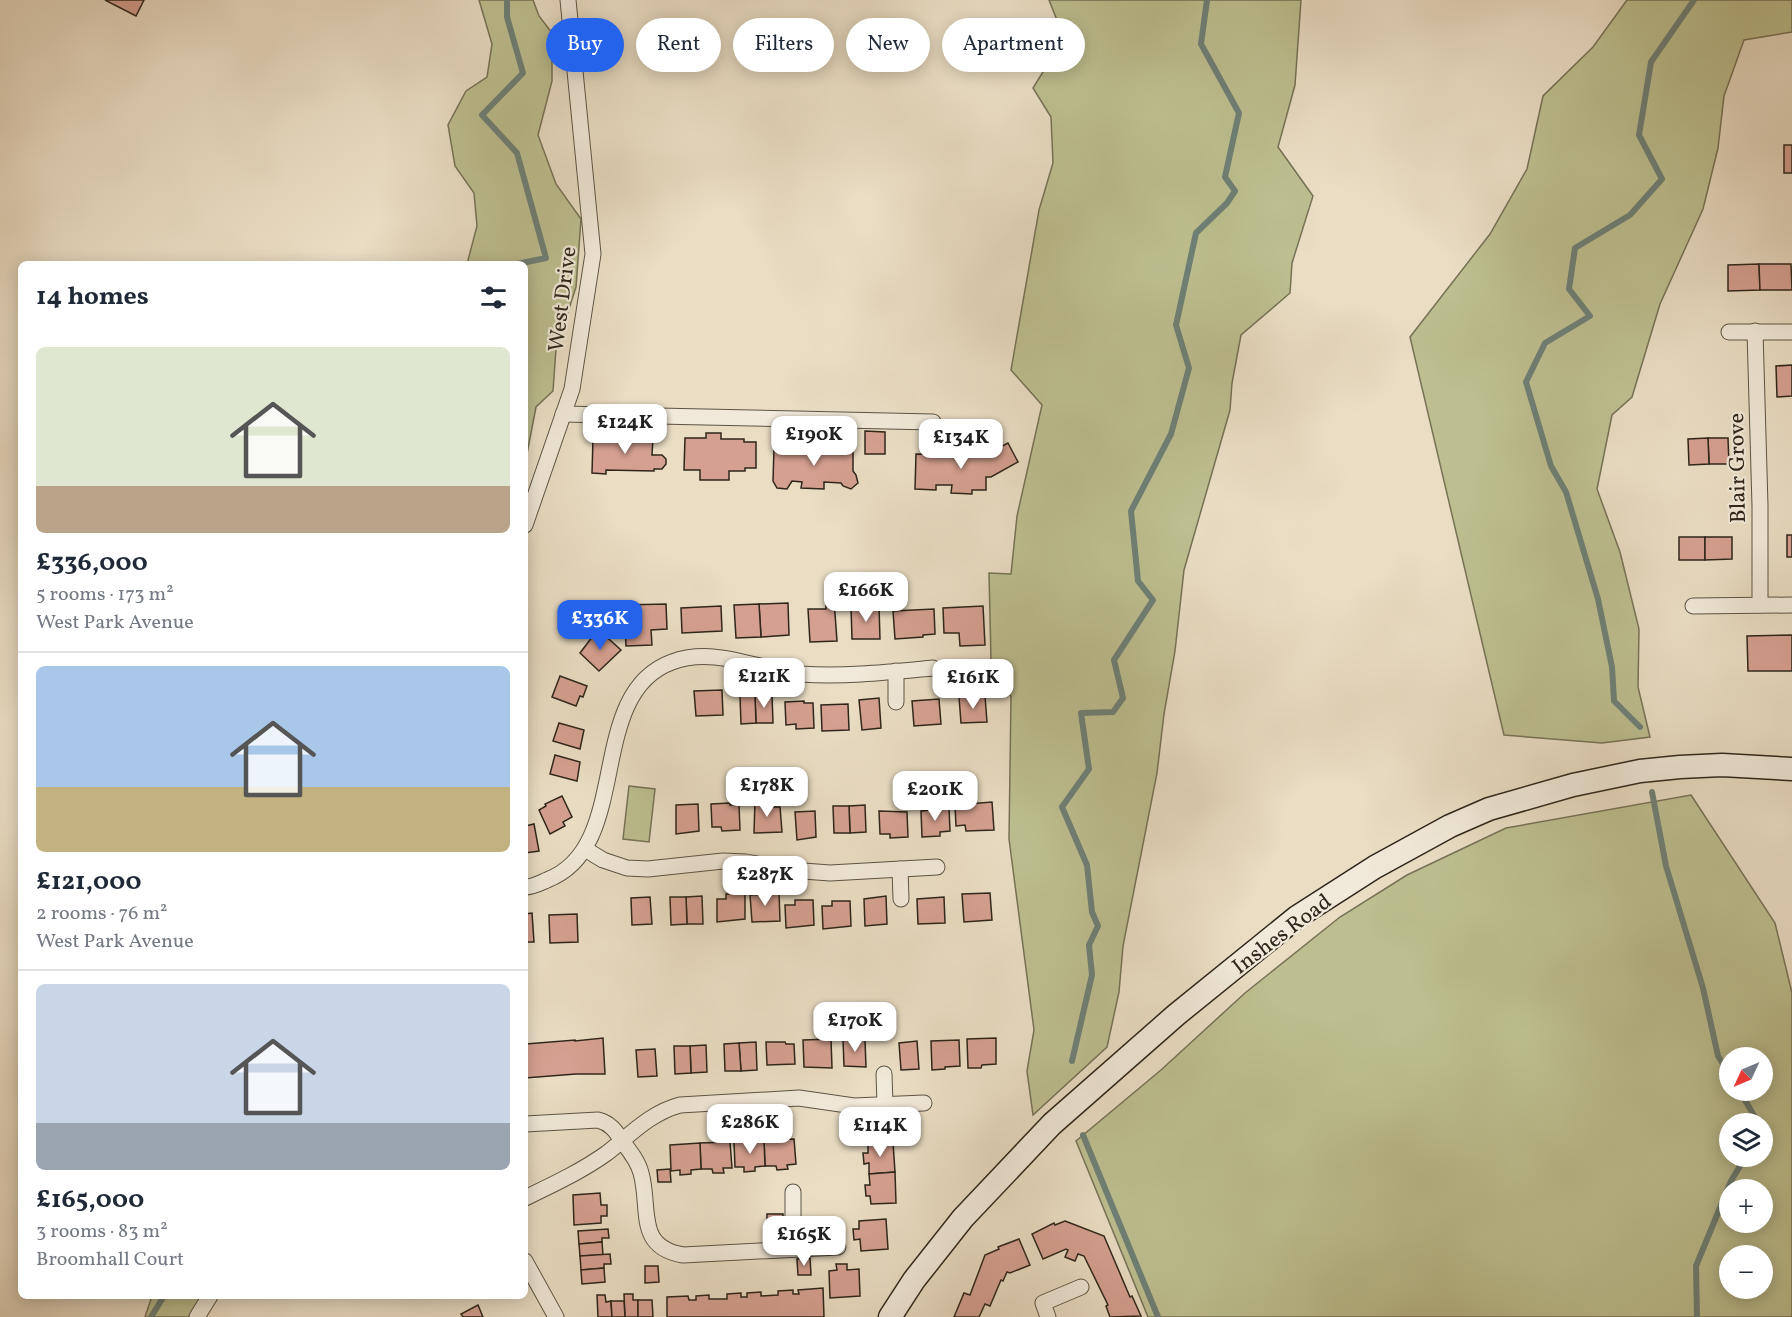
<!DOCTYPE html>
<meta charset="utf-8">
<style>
:root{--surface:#fff;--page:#f2f2f3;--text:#1f2937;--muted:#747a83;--line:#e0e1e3;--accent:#2563eb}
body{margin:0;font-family:Vollkorn,serif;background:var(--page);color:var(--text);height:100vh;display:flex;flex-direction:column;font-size:22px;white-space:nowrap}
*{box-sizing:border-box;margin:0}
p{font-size:20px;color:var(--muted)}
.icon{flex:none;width:33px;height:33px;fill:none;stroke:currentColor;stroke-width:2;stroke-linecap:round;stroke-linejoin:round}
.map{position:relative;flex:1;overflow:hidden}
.panel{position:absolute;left:18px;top:261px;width:510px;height:1038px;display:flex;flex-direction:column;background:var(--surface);border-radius:9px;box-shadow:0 3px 15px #0003}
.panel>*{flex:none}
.banner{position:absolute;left:546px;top:18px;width:570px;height:54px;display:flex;gap:12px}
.needle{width:39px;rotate:226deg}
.buttons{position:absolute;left:1719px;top:1047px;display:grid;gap:12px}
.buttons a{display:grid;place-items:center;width:54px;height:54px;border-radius:50%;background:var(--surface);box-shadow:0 3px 15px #0003;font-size:30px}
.price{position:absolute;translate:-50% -51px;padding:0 14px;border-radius:12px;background:#fff;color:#222;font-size:20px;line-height:39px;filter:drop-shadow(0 2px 3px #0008)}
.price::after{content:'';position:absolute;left:50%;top:36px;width:18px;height:14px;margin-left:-9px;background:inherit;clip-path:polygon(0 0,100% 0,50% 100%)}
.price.active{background:var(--accent);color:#fff}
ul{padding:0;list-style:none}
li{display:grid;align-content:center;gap:12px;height:318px;padding:0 18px}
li+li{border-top:2px solid var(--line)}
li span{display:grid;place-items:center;height:186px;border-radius:9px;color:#555}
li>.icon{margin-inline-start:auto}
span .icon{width:108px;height:108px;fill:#fffc;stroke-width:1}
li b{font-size:26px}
h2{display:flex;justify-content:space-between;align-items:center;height:72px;padding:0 18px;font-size:26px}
.tag{padding:0 21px;border-radius:27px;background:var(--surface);box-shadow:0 3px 15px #0003;font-size:21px;line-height:54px}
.tag.active{background:var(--accent);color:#fff}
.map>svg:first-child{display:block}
.green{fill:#bdbf90;stroke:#767256;stroke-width:1.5;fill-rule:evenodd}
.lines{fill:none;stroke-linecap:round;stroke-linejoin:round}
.stream{stroke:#6e8077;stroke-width:6}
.building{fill:#d5a091;stroke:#2e261b;stroke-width:1.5}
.street-casing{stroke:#5d5445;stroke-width:17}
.secondary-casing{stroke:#2e261b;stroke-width:25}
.street{stroke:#f1e9d9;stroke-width:15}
.secondary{stroke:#f1e9d9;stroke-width:22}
.labels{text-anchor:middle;stroke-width:4.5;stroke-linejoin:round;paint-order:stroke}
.street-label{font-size:22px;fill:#2e261b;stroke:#f1e9d9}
</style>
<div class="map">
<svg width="1792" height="1317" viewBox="0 0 1792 1317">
<rect width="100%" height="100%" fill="#eaddc4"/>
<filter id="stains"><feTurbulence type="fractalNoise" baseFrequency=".00333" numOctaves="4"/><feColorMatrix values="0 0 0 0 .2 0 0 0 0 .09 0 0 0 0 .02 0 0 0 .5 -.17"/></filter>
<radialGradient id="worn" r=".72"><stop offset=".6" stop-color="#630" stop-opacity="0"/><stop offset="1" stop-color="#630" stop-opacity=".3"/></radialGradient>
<g class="green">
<polygon points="479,0 533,0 539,16 552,33 552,81 538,135 556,184 581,219 576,287 556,349 553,391 536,407 525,464 525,264 467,264 477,226 474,193 455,166 448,125 466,91 487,77 492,44"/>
<polygon points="1049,0 1301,0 1295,85 1278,147 1313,196 1292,263 1290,293 1241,335 1232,383 1230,410 1184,570 1175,651 1164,714 1157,773 1123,946 1119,992 1107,1047 1033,1115 1027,1071 1034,1030 1009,839 1011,697 991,660 989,573 1011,574 1017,516 1042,405 1011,370 1039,210 1053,163 1051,117 1033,88 1064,38"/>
<polygon points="1627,0 1792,0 1792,32 1744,40 1724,96 1718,148 1703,209 1660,304 1632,397 1612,415 1597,489 1620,552 1639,629 1638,687 1650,737 1602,743 1504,735 1410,337 1490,234 1527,169 1543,96 1593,47"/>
<polygon points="629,786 655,789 649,842 623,839"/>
<path d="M1691,795L1775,923L1792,993V1317H1148L1076,1141L1161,1070L1245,993L1340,917L1407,875L1506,828ZM1730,1058H1762V1090H1730ZM1730,1124H1762V1156H1730ZM1730,1190H1762V1222H1730ZM1730,1256H1762V1288H1730Z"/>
<polygon points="152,1296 203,1296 190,1317 145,1317"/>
</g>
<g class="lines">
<g class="stream">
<polyline points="507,0 507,17 523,73 482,115 517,153 546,258 517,264"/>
<polyline points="1640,727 1614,701 1612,667 1598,599 1566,492 1551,466 1526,382 1545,343 1590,316 1569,289 1575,248 1630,215 1662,179 1639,135 1651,62 1694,0"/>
<polyline points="1652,792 1666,866 1703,988 1718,1056 1730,1075"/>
<polyline points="1072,1061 1092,975 1089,945 1098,926 1092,912 1087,865 1062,807 1089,769 1081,713 1113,712 1123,698 1114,660 1153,600 1138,581 1131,511 1171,434 1189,368 1176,325 1196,233 1227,203 1235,191 1225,177 1239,113 1201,44 1207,0"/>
<polyline points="1739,1090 1759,1124"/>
<polyline points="1762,1128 1762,1131"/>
<polyline points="1083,1135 1158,1317"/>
<polyline points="151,1317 164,1296"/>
<polyline points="1697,1317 1696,1266 1731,1181 1746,1156"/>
</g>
</g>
<g class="building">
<polygon points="105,0 144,0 136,16"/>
<rect x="1784" y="145" width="8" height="28"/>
<polygon points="1759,264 1760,290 1728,291 1728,265"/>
<polygon points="1759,264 1791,264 1792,290 1760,290"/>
<polygon points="1792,365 1792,396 1777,397 1776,366"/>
<polygon points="865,431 885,432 885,454 865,454"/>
<polygon points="706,433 721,433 721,439 744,439 744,442 756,442 756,468 745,468 745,471 729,471 729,480 700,480 700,470 684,470 685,438 706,438"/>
<polygon points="593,438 653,438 652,455 662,455 666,459 666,464 662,469 654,469 654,471 606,470 606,474 592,473"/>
<polygon points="1708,438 1728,438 1729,464 1709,464"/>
<polygon points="1708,438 1709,464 1689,465 1688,439"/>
<polygon points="811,442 831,443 830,449 853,450 853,471 856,475 858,483 851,489 843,486 841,483 824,482 824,489 801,488 802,482 792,481 787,489 777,488 773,481 774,448 810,449"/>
<polygon points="1008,443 1018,462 991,477 986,477 986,490 972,490 972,494 951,493 952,485 936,485 936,490 915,489 916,454 985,455"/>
<rect x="1787" y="535" width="5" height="22"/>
<rect x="1679" y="537" width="26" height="23"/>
<polygon points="1705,537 1732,537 1732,559 1705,560"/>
<polygon points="826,600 834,600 837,641 810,642 808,609 826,609"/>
<polygon points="788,603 789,635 761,637 759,604"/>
<polygon points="666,604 667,629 651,630 652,645 626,646 624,605"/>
<polygon points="759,604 761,637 736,638 734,605"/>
<polygon points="721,606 722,631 682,633 681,608"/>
<polygon points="879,606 880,639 852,639 851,607"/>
<polygon points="983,606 985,645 960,646 959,633 944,633 943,608"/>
<polygon points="934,609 935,634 923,635 923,637 895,639 893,611"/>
<polygon points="600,631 621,650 599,671 580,653 593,636 595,637"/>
<polygon points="1792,635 1792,671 1748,671 1747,636"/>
<polygon points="560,676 587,686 583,697 580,696 576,706 552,697"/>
<polygon points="722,690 723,715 696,716 694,691"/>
<polygon points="772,695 773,723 756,723 755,696"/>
<polygon points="740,696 755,696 756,723 741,724"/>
<polygon points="985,696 987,722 961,723 959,697"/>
<polygon points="879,698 881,728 862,730 859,700"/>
<polygon points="939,699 941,724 914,726 912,701"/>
<polygon points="804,701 804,703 813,703 814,728 796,729 796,724 786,725 785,702"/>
<polygon points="848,704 849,730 822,731 821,705"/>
<polygon points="559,723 584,730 580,749 553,741"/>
<polygon points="555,755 580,762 577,781 550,774"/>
<polygon points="562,796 572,817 563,822 565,826 550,834 539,810 546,806 545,804"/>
<polygon points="768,799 768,807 780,807 782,832 754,833 755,800"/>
<polygon points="992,802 994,830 966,831 965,825 956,826 955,805"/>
<polygon points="730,803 730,805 739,805 740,830 722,831 721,827 712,827 711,804"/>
<polygon points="698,804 699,831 676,834 676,805"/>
<polygon points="865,805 866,832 850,833 849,806"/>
<polygon points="833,806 849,806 850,833 834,833"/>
<polygon points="949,808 950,831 940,832 940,836 922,837 921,811"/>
<polygon points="815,811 816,837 797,840 795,812"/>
<polygon points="879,811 907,812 908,837 890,838 890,834 880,834"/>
<polygon points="534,824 539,851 525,853 525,826"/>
<polygon points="766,892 779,892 780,921 752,922 750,895 766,894"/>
<polygon points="745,893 745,919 717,922 717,899 726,899 726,894"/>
<polygon points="990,893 992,920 964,922 962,894"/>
<polygon points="702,896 703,924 687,924 686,897"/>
<polygon points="886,896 887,924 865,926 864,899"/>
<polygon points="650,897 652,924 632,925 631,898"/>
<polygon points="670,897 686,897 687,924 671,925"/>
<polygon points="944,897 945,923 918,924 917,899"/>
<polygon points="795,900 813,900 814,925 786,928 785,905 795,905"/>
<polygon points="832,901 850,901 851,926 823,929 822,906 832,906"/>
<polygon points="532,913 534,942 525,942 525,914"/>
<polygon points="577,914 578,942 550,943 549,915"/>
<polygon points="603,1038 605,1074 576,1074 525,1078 525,1042 526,1044 575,1040 575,1041"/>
<polygon points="996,1038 996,1064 982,1065 981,1068 968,1068 967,1039"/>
<polygon points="831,1039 832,1068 804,1067 803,1040"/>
<polygon points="843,1040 865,1040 866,1067 844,1066"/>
<polygon points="959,1040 960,1066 945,1067 945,1069 932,1070 931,1041"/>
<polygon points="917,1041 919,1069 901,1070 899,1043"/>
<polygon points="756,1042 757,1070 741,1071 739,1043"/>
<polygon points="766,1042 785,1042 786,1044 794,1044 795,1064 767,1065"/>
<polygon points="739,1043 741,1071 725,1071 724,1044"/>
<polygon points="706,1045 707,1072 691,1073 690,1046"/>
<polygon points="674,1046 690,1046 691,1073 675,1074"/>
<polygon points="655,1049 657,1076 638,1077 636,1050"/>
<polygon points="794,1139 796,1164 787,1165 788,1169 777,1170 776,1166 765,1166 764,1140"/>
<polygon points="764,1140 765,1166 755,1167 755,1171 744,1172 744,1167 735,1167 734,1142"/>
<polygon points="730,1142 732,1168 723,1168 724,1173 713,1173 712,1169 701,1169 700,1143"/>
<polygon points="893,1142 895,1172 869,1174 869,1163 864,1164 863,1153 868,1153 868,1144"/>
<polygon points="700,1143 701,1169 691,1170 691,1174 680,1175 680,1170 671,1171 670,1145"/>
<polygon points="670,1169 671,1182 658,1182 657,1170"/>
<polygon points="895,1172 896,1203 871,1204 870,1196 866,1196 865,1185 870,1185 869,1174"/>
<polygon points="600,1193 601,1205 607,1205 607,1216 601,1216 601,1223 574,1225 573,1195"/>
<polygon points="767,1214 783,1214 783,1227 767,1228"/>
<polygon points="886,1219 888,1249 861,1251 860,1239 854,1240 853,1229 859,1229 859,1221"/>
<polygon points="1065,1221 1104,1236 1130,1297 1132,1296 1141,1316 1110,1317 1106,1306 1108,1305 1084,1256 1078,1254 1075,1261 1065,1257 1068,1250 1066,1249 1043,1259 1032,1234 1054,1223 1055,1225"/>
<polygon points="608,1229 609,1238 602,1238 602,1242 579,1244 578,1231"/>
<polygon points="1019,1239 1030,1265 1010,1273 1007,1272 1003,1281 1001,1280 990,1306 985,1304 979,1317 954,1317 964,1293 970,1295 985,1255 999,1249 998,1247"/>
<polygon points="602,1242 603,1255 580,1256 579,1244"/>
<polygon points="610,1254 611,1264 604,1264 604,1268 581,1270 580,1256"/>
<polygon points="810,1258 811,1275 798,1275 797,1259"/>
<polygon points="836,1264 847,1264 847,1270 859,1269 860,1296 830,1298 829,1271 837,1270"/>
<polygon points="645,1266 658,1266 659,1282 645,1283"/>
<polygon points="604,1268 605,1282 582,1284 581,1270"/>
<polygon points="823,1288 824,1317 667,1317 667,1297 688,1296 689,1300 696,1300 696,1296 709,1295 709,1299 727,1299 727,1294 741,1293 741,1297 747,1297 747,1293 761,1292 761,1296 778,1295 778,1291 793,1290 793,1294 799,1294 798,1290"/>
<polygon points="624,1294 633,1294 633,1300 638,1300 638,1317 625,1317"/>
<polygon points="597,1295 605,1295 606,1302 611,1301 612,1317 598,1317"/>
<polygon points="638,1300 652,1300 653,1317 638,1317"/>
<polygon points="611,1301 624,1301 625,1317 612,1317"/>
<polygon points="478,1305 483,1317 463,1317 461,1314"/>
</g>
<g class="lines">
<g class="street-casing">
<g id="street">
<polyline points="1755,331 1760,506 1760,605"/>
<polyline points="1729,332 1792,332"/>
<polyline points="563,414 933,422"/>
<polyline points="525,525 572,389 593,254 568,0"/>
<polyline points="1693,606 1792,605"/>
<polyline points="896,702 896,671"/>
<polyline points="585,849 603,860 627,868 648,869 723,861 746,862 790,870 830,873 937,867"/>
<polyline points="900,869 901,899"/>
<path d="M525,887C533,887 540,883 547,880C634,847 584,694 672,662C715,646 758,670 801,674C845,677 890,672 933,668"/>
<polyline points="884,1074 885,1105"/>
<path d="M525,1124L598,1120C610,1123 616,1131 622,1141C629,1150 638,1161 641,1173C651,1208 635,1247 683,1255L838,1247"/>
<polyline points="793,1192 793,1249"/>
<path d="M525,1198C552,1185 582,1171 607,1153C630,1135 650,1113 680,1105L799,1098L854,1106L924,1103"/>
<polyline points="525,1261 556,1317"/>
<polyline points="197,1317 210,1296"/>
<polyline points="1048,1317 1043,1303 1081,1287"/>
</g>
</g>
<g class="secondary-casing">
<polyline id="secondary" points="890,1317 914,1280 963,1218 1052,1124 1176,1015 1297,917 1375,867 1450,826 1489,809 1573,785 1640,771 1680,767 1722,765 1792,769"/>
</g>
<use href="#street" class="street"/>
<use href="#secondary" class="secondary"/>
</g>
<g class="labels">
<g class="street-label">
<text transform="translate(561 299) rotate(-83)" y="8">West Drive</text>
<text transform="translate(1736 468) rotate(-91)" y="8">Blair Grove</text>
<text transform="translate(1281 933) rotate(-37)" y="8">Inshes Road</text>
</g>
</g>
<rect width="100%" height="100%" filter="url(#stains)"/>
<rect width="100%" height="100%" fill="url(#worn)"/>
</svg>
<div class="buttons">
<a><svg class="needle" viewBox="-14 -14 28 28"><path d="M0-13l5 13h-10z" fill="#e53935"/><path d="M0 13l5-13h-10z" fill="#747a83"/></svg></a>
<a><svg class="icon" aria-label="layers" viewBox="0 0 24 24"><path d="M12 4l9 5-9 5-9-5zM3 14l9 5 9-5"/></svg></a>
<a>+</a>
<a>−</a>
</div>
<b class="price" style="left:625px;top:455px">£124K</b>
<b class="price" style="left:814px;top:467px">£190K</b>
<b class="price" style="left:961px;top:470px">£134K</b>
<b class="price" style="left:866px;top:623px">£166K</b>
<b class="price active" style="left:600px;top:651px">£336K</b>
<b class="price" style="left:764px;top:709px">£121K</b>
<b class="price" style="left:973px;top:710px">£161K</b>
<b class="price" style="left:767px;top:818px">£178K</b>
<b class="price" style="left:935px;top:822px">£201K</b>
<b class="price" style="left:765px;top:907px">£287K</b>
<b class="price" style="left:855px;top:1053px">£170K</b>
<b class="price" style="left:750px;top:1155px">£286K</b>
<b class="price" style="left:880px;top:1158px">£114K</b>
<b class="price" style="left:804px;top:1267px">£165K</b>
<div class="banner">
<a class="tag active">Buy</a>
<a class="tag">Rent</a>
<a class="tag">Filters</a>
<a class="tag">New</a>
<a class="tag">Apartment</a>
</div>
<section class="panel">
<h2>14 homes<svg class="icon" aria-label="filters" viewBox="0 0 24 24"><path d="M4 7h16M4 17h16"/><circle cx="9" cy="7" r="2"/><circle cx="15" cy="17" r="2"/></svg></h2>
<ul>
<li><span style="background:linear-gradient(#dfe7d0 75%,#b9a48a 0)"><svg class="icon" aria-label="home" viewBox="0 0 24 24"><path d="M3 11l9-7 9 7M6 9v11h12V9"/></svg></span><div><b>£336,000</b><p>5 rooms · 173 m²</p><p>West Park Avenue</p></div></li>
<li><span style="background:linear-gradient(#a9c7e8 65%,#c2b280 0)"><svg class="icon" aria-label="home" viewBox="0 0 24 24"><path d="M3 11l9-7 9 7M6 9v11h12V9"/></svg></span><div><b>£121,000</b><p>2 rooms · 76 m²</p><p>West Park Avenue</p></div></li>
<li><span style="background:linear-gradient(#c9d6e8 75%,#9aa5b1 0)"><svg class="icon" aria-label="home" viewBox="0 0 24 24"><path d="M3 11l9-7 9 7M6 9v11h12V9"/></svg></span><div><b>£165,000</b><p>3 rooms · 83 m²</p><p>Broomhall Court</p></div></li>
</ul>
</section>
</div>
